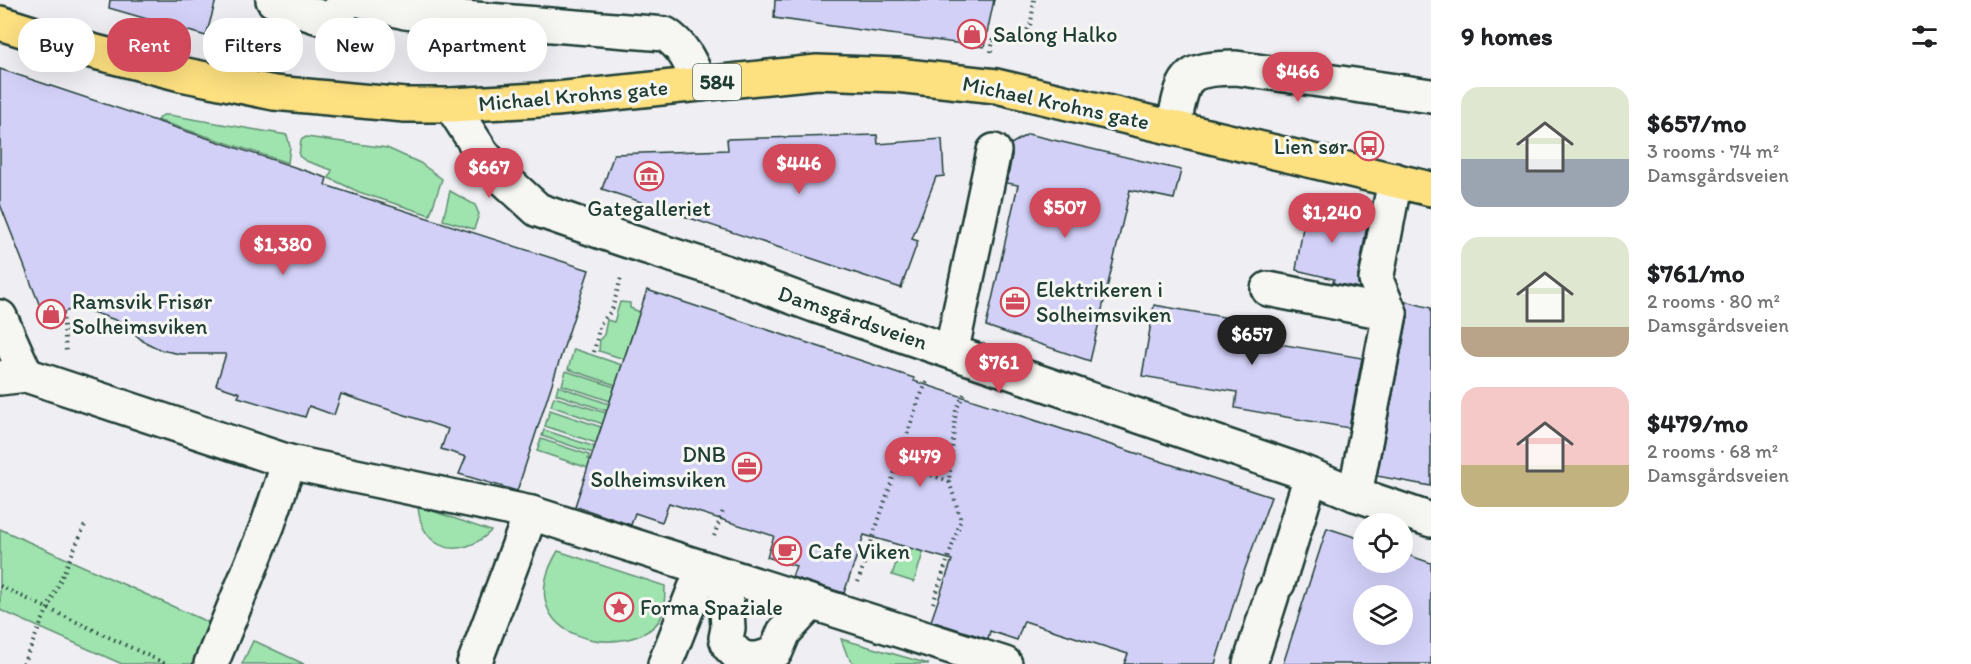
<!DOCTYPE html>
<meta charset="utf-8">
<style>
:root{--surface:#fff;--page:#f6f6f6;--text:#202124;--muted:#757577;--accent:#d1495b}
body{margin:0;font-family:Itim,sans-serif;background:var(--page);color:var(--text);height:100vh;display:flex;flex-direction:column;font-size:22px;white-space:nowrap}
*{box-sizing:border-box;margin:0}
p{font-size:20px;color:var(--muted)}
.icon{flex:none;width:33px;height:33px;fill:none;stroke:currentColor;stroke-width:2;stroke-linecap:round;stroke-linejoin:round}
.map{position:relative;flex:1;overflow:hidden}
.drawer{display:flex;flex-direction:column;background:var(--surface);width:540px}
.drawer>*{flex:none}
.guide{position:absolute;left:18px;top:18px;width:570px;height:54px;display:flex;gap:12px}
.fabs{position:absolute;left:1353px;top:513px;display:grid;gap:12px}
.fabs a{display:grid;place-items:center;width:60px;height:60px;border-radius:50%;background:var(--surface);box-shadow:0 6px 24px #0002;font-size:30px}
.price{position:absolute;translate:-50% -51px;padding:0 14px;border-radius:21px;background:var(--accent);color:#fff;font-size:20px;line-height:39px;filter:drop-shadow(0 2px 3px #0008)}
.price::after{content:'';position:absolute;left:50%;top:36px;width:18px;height:14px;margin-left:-9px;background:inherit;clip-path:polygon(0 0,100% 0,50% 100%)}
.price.on{background:#222;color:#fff}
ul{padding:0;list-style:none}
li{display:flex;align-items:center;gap:18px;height:150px;padding:0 30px}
li span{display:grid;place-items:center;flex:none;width:168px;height:120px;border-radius:18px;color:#555}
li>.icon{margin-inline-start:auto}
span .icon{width:72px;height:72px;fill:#fffc;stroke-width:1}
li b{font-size:26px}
h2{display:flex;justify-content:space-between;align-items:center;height:72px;padding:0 30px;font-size:26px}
.chip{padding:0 21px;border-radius:24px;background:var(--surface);box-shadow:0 6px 24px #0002;font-size:21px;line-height:54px}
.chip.on{background:var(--accent);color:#fff}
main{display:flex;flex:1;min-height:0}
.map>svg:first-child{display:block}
.green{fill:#9fe3af;stroke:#5f9072;stroke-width:1.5}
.building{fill:#d3d0f8;stroke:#1f3d34;stroke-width:1.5;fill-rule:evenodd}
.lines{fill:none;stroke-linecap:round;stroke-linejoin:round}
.minor-casing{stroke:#1f3d34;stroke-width:38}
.major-casing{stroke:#1f3d34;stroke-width:38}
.path{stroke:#1f3d34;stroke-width:4;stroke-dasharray:1.5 4.5;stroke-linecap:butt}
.minor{stroke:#f6f6f2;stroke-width:33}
.major{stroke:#fde080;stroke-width:33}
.labels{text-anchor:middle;stroke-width:6;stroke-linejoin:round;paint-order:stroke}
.shield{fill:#f6f6f2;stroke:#60746d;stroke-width:1.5}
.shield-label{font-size:21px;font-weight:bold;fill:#1f3d34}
.poi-label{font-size:22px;fill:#1f3d34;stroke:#f6f6f2;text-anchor:start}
.street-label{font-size:22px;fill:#1f3d34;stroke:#f6f6f2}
</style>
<main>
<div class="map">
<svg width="1431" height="664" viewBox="0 0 1431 664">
<rect width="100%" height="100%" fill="#efeef3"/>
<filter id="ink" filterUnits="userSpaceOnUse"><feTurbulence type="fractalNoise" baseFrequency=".0167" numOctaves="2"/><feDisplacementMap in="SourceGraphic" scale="12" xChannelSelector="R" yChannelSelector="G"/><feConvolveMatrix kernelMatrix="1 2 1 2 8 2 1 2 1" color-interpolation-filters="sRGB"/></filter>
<g filter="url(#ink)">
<g class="green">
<polygon points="163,115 169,115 287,135 290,147 288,163 157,120"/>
<polygon points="306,137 387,148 420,163 442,179 430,215 359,192 329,178 332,170 306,161 299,156 301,140"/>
<polygon points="450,191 475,205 479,214 474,229 443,220"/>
<polygon points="620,302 630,303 630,308 640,312 624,359 599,351 600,339 604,335 607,320 614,322"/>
<polygon points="574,349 622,365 616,385 568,369"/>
<polygon points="566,371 615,387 610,401 562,385"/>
<polygon points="558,386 609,404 607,411 556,394"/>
<polygon points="554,397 606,413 603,424 551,406"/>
<polygon points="550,410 601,427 596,443 545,426"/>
<polygon points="544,430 595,447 593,453 542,436"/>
<polygon points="541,439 589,455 588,459 591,460 588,468 537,451"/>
<path d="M418,506L491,531C461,561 421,551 418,506Z"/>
<polygon points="0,529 212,624 195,664 122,664 0,610"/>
<polygon points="907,530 928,537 914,582 892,575"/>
<path d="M558,551L665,586C665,597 665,608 661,618C632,664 503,641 558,551Z"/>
<polygon points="841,639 929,664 854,664 847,655"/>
<polygon points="253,641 259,643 304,664 242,664"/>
</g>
<g class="building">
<polygon points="110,0 216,0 206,36 109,8"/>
<polygon points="775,0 994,0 984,47 774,18"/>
<polygon points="0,69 327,178 325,185 589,270 517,491 459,474 466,457 441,449 448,429 341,394 334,415 309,406 305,417 238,397 240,393 216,385 226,354 180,354 161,350 143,341 121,322 78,307 45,319 0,204"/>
<polygon points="1028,134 1181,170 1174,199 1130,190 1090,361 986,326 1018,185 1007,183 1012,155 1011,144"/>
<polygon points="877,135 878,144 942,139 944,176 936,177 912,239 918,241 901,288 602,189 614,154 728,150 727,139"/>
<polygon points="1307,203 1362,215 1367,225 1358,276 1359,288 1333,283 1334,279 1296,270"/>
<polygon points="647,290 914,378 914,381 1271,497 1242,577 1215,664 1124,664 1128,654 1024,621 1017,640 990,631 988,639 931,621 952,560 864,535 844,593 792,577 796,566 767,557 774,536 669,503 662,522 635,513 631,525 575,506"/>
<polygon points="1405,301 1431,308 1431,486 1377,476 1408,317"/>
<polygon points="1154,305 1276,326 1273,343 1362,358 1349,428 1235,408 1237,392 1142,376"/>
<path d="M1327,528L1364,540V562H1402V553L1431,563V664H1283ZM1364,596H1402V634H1364Z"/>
</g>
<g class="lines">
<g class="minor-casing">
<g id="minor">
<polyline points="273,0 297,10 329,20 342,8 346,0"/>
<path d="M361,0L405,12L438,16L665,34C684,46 691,64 700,84"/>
<polyline points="451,105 482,153 503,178 538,210 622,239 728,273 814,305 1297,470 1355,494 1431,520"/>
<path d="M1173,127C1185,77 1180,69 1236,68L1431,96"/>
<polyline points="1268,289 1390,313 1355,494"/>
<polyline points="1390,313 1376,280 1395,180"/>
<polyline points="0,317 26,375"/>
<polyline points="953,344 994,151"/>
<polyline points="0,378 26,375 289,462 531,513 1005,664"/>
<polyline points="725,575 728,628 726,638 729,646 738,655 747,659 758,659 768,656 776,651 784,632 811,603"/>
<polyline points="1278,583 1311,476"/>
<polyline points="211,664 268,524 289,462"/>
<polyline points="474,664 531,513"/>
<polyline points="665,664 703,568"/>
<polyline points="1250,664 1272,595"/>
</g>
</g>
<g class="major-casing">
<polyline id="major" points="0,23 80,48 181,74 274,93 405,105 451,105 556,99 817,72 897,75 996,86 1431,189"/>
</g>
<g class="path">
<polyline points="991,52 993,40 1020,43 1031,23 1034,0"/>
<polyline points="63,313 66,351"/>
<polyline points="594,352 600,324 612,310 621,278"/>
<polyline points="897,464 949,481"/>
<polyline points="714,536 723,511"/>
<polyline points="858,582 919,399 928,379"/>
<polyline points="0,586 166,664"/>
<polyline points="933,603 961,520 949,481 956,410 964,394"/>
<polyline points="23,664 85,525"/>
</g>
<use href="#minor" class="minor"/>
<use href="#major" class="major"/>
</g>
</g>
<defs>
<g id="shop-ring" transform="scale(1.5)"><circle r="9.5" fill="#f6f6f2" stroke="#d1495b" stroke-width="1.5"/><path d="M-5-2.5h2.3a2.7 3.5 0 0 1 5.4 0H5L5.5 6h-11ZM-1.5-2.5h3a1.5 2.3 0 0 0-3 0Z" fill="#d1495b"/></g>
<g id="bus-ring" transform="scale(1.5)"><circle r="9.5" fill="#f6f6f2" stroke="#d1495b" stroke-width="1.5"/><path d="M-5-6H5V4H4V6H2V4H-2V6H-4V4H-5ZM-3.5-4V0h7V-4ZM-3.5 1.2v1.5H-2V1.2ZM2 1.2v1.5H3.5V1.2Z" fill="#d1495b"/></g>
<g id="museum-ring" transform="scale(1.5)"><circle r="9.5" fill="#f6f6f2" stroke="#d1495b" stroke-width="1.5"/><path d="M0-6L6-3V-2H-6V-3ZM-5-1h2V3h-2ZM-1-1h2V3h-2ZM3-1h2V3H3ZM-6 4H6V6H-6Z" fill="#d1495b"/></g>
<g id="office-ring" transform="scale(1.5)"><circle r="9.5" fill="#f6f6f2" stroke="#d1495b" stroke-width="1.5"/><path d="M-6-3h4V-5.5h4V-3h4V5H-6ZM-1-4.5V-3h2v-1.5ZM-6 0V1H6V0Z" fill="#d1495b"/></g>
<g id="cafe-ring" transform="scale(1.5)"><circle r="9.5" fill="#f6f6f2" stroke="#d1495b" stroke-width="1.5"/><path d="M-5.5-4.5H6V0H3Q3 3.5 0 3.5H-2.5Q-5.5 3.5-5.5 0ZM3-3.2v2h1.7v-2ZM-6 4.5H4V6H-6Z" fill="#d1495b"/></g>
<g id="sight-ring" transform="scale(1.5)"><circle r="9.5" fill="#f6f6f2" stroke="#d1495b" stroke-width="1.5"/><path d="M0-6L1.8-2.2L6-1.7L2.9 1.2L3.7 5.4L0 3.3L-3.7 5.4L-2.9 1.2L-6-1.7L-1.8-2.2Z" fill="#d1495b"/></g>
</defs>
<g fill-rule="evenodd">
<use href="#shop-ring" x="972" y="34"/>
<use href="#bus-ring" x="1369" y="146"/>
<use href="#museum-ring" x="649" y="176"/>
<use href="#office-ring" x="1015" y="302"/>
<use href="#shop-ring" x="51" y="314"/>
<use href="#office-ring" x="747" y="467"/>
<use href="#cafe-ring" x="787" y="551"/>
<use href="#sight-ring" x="619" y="607"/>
</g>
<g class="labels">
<rect class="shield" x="693" y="64" width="48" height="36" rx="4.5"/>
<g class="shield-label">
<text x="717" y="89">584</text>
</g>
<g class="poi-label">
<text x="993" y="42">Salong Halko</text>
<text x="1348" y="154" text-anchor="end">Lien sør</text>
<text x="649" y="216" text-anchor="middle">Gategalleriet</text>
<text x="1036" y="297">Elektrikeren i<tspan x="1036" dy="25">Solheimsviken</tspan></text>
<text x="72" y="309">Ramsvik Frisør<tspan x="72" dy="25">Solheimsviken</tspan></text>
<text x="726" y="462" text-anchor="end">DNB<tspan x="726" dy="25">Solheimsviken</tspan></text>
<text x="808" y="559">Cafe Viken</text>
<text x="640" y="615">Forma Spaziale</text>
</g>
<g class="street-label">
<text transform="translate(573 95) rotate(-5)" y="8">Michael Krohns gate</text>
<text transform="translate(1056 102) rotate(12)" y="8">Michael Krohns gate</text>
<text transform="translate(853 317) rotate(19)" y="8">Damsgårdsveien</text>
</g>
</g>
</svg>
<div class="fabs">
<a><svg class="icon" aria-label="locate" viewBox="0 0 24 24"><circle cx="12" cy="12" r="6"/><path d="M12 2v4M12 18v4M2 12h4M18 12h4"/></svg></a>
<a><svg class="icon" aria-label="layers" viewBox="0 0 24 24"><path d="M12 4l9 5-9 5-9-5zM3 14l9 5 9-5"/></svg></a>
</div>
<b class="price" style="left:1298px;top:103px">$466</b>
<b class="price" style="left:799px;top:195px">$446</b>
<b class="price" style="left:489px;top:199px">$667</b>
<b class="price" style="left:1065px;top:239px">$507</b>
<b class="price" style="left:1332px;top:244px">$1,240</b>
<b class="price" style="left:283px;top:276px">$1,380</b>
<b class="price on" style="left:1252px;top:366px">$657</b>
<b class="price" style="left:999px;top:394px">$761</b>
<b class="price" style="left:920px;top:488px">$479</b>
<div class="guide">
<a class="chip">Buy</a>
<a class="chip on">Rent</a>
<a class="chip">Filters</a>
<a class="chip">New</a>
<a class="chip">Apartment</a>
</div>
</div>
<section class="drawer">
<h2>9 homes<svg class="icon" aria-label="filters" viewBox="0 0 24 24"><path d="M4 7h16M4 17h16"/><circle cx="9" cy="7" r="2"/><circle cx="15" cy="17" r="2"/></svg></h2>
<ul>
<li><span style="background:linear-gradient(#dfe7d0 60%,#9aa5b1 0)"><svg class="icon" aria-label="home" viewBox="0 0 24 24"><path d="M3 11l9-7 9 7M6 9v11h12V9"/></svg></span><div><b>$657/mo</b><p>3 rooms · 74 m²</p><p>Damsgårdsveien</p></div></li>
<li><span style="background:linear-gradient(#dfe7d0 75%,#b9a48a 0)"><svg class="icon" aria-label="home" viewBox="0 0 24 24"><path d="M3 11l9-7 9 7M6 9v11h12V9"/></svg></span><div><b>$761/mo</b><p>2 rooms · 80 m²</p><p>Damsgårdsveien</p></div></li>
<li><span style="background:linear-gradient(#f6c9c9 65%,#c2b280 0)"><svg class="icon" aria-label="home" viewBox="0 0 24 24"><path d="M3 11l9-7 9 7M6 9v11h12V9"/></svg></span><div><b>$479/mo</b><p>2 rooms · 68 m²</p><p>Damsgårdsveien</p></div></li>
</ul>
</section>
</main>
